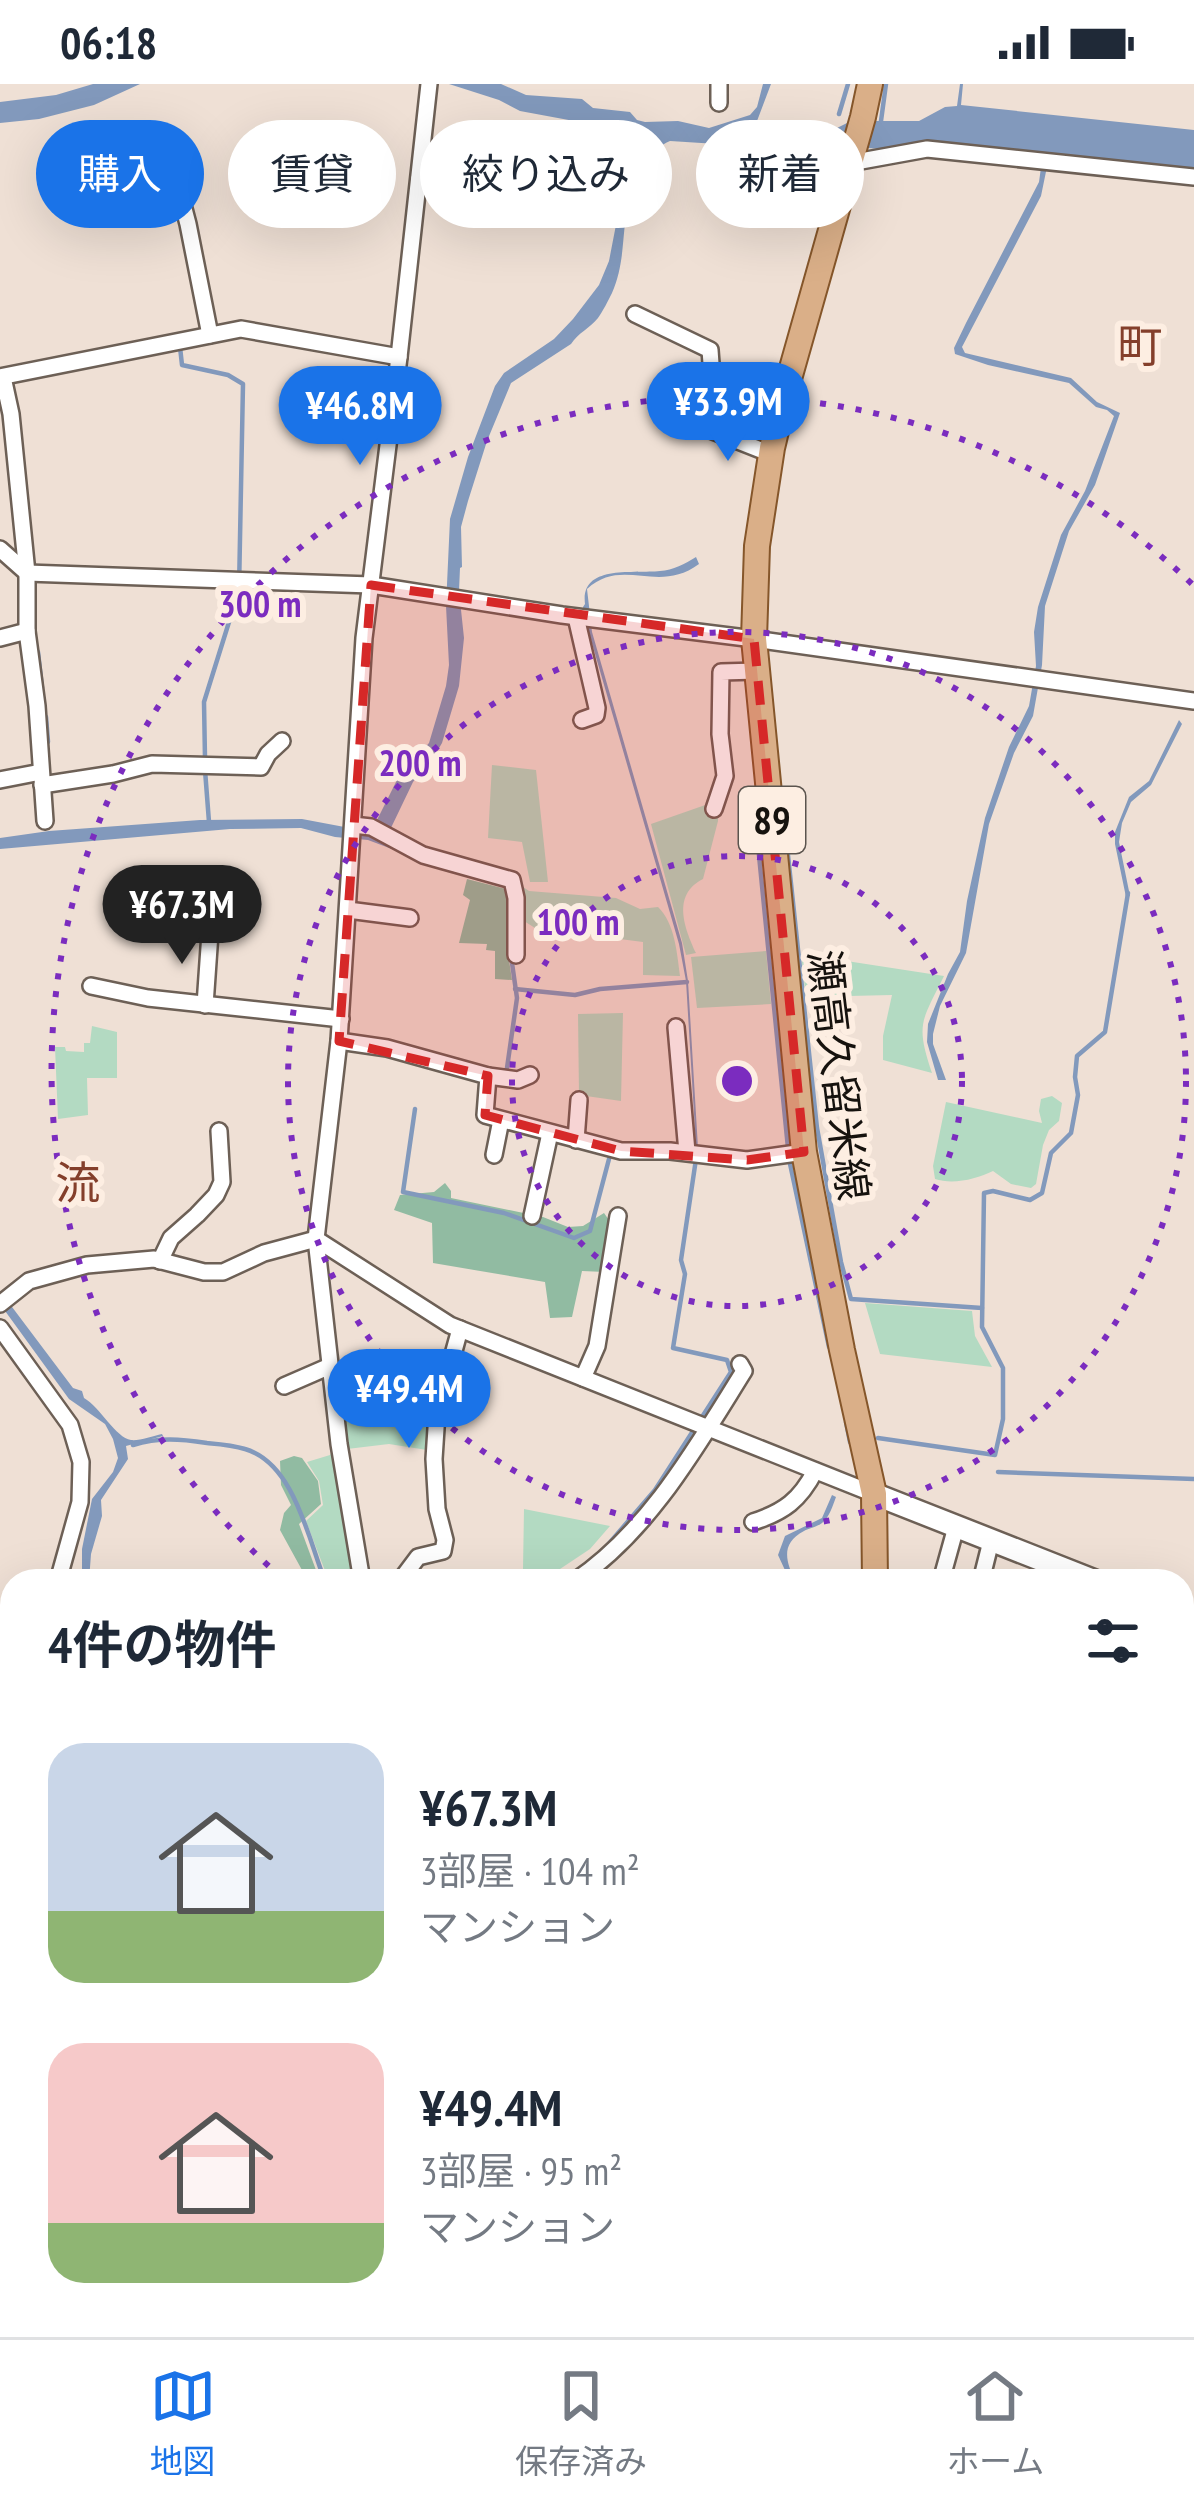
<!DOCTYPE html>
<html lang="ja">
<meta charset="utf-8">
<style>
:root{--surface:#fff;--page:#f2f2f3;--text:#1f2937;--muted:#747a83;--line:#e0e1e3;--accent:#1a73e8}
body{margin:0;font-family:"PT Sans Narrow","Noto Sans JP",sans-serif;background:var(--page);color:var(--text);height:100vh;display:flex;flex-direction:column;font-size:45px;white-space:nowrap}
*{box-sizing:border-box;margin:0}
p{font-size:39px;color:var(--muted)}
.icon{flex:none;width:66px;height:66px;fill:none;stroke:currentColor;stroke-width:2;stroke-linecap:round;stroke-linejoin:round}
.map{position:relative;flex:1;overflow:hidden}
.panel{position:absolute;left:0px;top:1485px;width:1194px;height:768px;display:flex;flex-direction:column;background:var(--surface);border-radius:36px 36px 0 0;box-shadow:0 12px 48px #0002}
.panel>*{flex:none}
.banner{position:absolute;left:36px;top:36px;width:1122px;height:108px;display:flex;gap:24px}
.price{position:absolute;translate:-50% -102px;padding:0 27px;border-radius:42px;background:var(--accent);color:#fff;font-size:39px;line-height:78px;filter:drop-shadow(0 3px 6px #0008)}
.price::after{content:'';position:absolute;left:50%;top:72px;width:36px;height:27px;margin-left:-18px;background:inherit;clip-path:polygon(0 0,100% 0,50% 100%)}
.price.selected{background:#222;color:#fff}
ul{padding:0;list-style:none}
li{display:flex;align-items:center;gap:36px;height:300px;padding:0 48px}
li span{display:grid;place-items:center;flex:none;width:336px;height:240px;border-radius:36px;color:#555}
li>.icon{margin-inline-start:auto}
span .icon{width:144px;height:144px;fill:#fffc;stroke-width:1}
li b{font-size:51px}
h2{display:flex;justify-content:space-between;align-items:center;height:144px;padding:0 48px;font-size:51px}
.chip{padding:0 42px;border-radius:54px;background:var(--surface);box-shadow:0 12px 48px #0002;font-size:42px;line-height:108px}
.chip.selected{background:var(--accent);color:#fff}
.status{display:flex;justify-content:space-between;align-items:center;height:84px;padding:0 60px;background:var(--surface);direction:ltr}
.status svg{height:33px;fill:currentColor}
.tab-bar{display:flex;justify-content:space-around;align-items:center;height:168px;border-top:3px solid var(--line);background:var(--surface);font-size:33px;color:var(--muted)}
.tab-bar a{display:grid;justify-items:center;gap:6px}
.tab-bar .selected{color:var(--accent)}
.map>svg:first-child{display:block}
.green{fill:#b3dac2}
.forest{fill:#91bba2}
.water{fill:#8299bc}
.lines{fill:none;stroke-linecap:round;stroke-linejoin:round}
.stream{stroke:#8299bc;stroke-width:4.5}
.street-casing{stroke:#6d6056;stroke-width:20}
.secondary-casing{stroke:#6d6056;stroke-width:26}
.primary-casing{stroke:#85562a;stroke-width:28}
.street{stroke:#fff;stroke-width:15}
.secondary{stroke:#fff;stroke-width:21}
.primary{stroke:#daaf88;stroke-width:24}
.marked{fill:#d62828;fill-opacity:0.2;stroke:#d62828;stroke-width:9;stroke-dasharray:24 15;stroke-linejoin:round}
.ring{fill:none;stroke:#7b2cbf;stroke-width:6;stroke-dasharray:6 12}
.labels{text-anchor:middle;stroke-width:12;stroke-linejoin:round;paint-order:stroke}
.shield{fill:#fdeee2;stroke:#5b544e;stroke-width:3}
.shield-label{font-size:39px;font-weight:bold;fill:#16120e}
.street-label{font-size:42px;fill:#16120e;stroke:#fdeee2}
.neighbourhood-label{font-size:45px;fill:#843f2b;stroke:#fdeee2}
.centre{fill:#7b2cbf;stroke:#fdeee2;stroke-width:6}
.ring-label{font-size:36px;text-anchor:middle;font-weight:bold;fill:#7b2cbf;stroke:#fdeee2;stroke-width:12;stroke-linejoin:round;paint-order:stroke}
</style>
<div class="status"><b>06:18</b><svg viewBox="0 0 49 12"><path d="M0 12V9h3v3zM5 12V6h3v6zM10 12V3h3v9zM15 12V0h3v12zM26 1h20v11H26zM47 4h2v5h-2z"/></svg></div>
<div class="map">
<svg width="1194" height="2253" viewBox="0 0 1194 2253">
<rect width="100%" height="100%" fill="#efe0d5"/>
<g class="green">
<polygon points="492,681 536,686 548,798 530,798 522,758 488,754"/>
<path d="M711,719L718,727V737L703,795C671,811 685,845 696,869L686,871L651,740Z"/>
<path d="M523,803L529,807L616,814L640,825L658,823C675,839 677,870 680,892L643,891V858L535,844L524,837Z"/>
<polygon points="766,867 771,920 697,924 691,873"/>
<path d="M801,870L944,892C922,937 915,939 932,989L883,976V952L892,911L806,913Z"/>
<polygon points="623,929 621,1017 579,1011 578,930"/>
<polygon points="92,942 117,948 117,994 87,994 88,1031 58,1035 55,963 65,963 66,967 84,968 84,959 90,959"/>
<path d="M1052,1012L1062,1019L1059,1037L1049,1046L1043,1061L1036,1100L1031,1104L1011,1100L993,1087C977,1095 953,1101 935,1095L933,1082L946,1018L1042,1039L1039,1027L1041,1015Z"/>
<polygon points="865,1219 972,1227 975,1252 992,1283 880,1270"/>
<polygon points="369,1294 408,1297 415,1300 434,1320 427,1366 389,1360 347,1365 341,1316 363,1319"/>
<polygon points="334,1363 358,1497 329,1497 306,1437 323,1421 319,1397 307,1378 330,1371"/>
<polygon points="524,1425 610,1442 590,1465 542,1497 462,1497 463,1490 523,1485"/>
<polygon points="1194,1781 1194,1861 1183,1866 1182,1793"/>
</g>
<g class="forest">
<polygon points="467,795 506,805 509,815 507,863 512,896 495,895 495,867 486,866 487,860 459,859 470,816 463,811"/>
<polygon points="445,1099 451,1107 451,1114 543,1133 568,1143 583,1142 604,1129 611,1139 605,1188 582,1187 572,1233 550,1234 545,1198 433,1179 432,1139 394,1126 400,1111 434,1108"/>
<polygon points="294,1372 302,1374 318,1397 321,1420 299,1440 320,1497 308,1497 280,1446 284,1429 291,1421 281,1401 280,1377"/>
<polygon points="1182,1584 1194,1588 1194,1629 1182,1635"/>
</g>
<g class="water">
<polygon points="93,0 140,0 94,21 39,35 0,39 0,18 56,11"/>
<path d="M449,0H501L526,11L582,15L593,24L630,28L637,36L645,38L678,37L709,44L750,31L757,23L763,0H771L757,37L758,41L774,43L783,38L827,49L851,37H919L945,23L957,22L960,0H963L961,21L1194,46V89L1049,73L1041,112L962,263L965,269L1071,294L1097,318L1120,329L1095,401L1069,447L1045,522L1042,581L1033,632L1014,669L989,740L966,869L940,922L933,950V960L946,996H938L927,958L928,940L948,890L960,868L967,817L985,734L1009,663L1029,622L1036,582L1034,548L1038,523L1061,451L1085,407L1114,332L1107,326L1096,323L1069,299L988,281L955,270L954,264L966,239L1039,98L1043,69L1039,67L1037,71L938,59L879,65L804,58L749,62L670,57C652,63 634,98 629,117C621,149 626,177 612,209C608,217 603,227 598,234C590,244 578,249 571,260L511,299L487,357L468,417L461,443L462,483L460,484L459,507L464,554L459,602L442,659L435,671L413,698L389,748L437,782L368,756L335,753L301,744L230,745L0,765V754L49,747L200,736L302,735L371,748L399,692L429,659L446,602L449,581L446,522L450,435L468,373L495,302L504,289L554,255L573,235L599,201L609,177L621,115L633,69L628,47L520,27L499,16Z"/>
<path d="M696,473L699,480C657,511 623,472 587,505L592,548L682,859L688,897L698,1064L696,1063L686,897L679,860L589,549L586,547L583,523L585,520C580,480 633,490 660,487C673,486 685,480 696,473Z"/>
<polygon points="1179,636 1182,640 1151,701 1131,718 1122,739 1119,758 1130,812 1126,813 1115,760 1115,748 1129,713 1149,697"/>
<path d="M0,1207L73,1304L82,1307L84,1314C100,1323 116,1354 131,1356C139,1357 153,1352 162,1350L163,1352L126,1362L128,1375L101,1416L102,1432L91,1470L89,1497H82V1465L92,1415L113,1388L118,1374L113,1355L105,1340L69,1315L0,1220Z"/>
<path d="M832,1411L836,1413C833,1421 829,1434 822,1439C817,1443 809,1444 804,1447C780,1460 786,1477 795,1497H790L778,1471L785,1452L822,1434Z"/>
<polygon points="12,1849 12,1900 0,1890 0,1851"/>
</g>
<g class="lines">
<g class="stream">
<polyline points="839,30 848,0"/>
<polyline points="881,37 886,0"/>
<polyline points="180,263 182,281 228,291 243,300 239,506 204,618 205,675"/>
<polyline points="38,568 42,604"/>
<polyline points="46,633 48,658"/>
<polyline points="205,686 209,738"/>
<polyline points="782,715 817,1044 841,1178 851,1215 982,1224"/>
<polyline points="755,731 788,1064"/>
<polyline points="515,905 575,911 600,905 687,898"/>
<polyline points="506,991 517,914 511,872"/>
<polyline points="415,1025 403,1108 504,1129 574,1154 590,1147 609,1075"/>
<polyline points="789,1075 829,1263"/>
<polyline points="846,1338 850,1358"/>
<polyline points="878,1354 995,1371 1003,1335 1003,1284 982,1243 984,1109 993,1107 1030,1116 1042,1109 1051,1069 1071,1049 1078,1011 1075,993 1077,972 1105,948 1128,809"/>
<path d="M133,1361C159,1353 181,1355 207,1359C219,1360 233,1361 245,1365C294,1379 308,1454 325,1497"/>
<polyline points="998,1388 1194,1395"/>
<polyline points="606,1463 655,1406 731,1288 727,1276 673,1264 685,1190 681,1176 696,1075"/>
<polyline points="562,1497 575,1489"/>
<polyline points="1182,1611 1194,1604"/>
<polyline points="1182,1723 1194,1732"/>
<polyline points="1182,2013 1194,2035"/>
<polyline points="1075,2249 1082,2253"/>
</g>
<g class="street-casing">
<g id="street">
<polyline points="719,19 719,0"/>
<polyline points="166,56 188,140 210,251"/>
<polyline points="850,79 927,65 1194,93"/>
<polyline points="419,94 625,123"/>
<polyline points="635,230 710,266 712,293 705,344 771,370"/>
<polyline points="0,293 241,245 399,273"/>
<polyline points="3,293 11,330 27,489 27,547 37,622 45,737"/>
<polyline points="0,465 27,489 371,501 562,531 754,555 1194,617"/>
<polyline points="576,533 597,624 596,631 582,636"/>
<polyline points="0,554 27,547"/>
<polyline points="0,696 41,688"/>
<polyline points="42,701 113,690 152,680 261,683 268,670 282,657"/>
<polyline points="714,725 725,692 720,650 721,588 757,587"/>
<polyline points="353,741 371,743 423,771 512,796 516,814 516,871"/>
<polyline points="348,826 410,834"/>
<polyline points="91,902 148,914 341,935"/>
<polyline points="205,921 210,849"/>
<polyline points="676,943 687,1068"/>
<polyline points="339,957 387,964 488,992 485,1031 621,1067 670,1067 747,1076 804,1068"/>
<polyline points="488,992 518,996 530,991"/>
<polyline points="576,1056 579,1016"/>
<polyline points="494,1071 501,1036"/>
<polyline points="532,1132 550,1049"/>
<polyline points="160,1177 171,1154 197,1131 216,1111 222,1098 219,1047"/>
<polyline points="0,1220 29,1197 87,1181 154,1175 204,1188 223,1188 264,1169 316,1155 450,1241 874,1410"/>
<polyline points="0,1244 70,1341 81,1378 80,1418 58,1497"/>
<polyline points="583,1294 597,1262 618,1132"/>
<polyline points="284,1302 330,1282"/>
<path d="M753,1438C784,1428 800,1416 815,1387"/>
<polyline points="362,1497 339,1360 316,1155 339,957 364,554 399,273 429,0"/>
<polyline points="400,1497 418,1473 443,1467 445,1456 437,1425 434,1375 437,1329 460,1245"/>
<path d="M575,1497C650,1446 697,1362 744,1287L740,1280"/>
<polyline points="941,1497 956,1443"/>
<polyline points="981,1497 991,1457"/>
<polyline points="0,1666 12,1664"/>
<polyline points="0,1742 12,1803"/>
<polyline points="0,1834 12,1833"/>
<polyline points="1182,1892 1194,1923"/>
<polyline points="0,1916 12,1922"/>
<polyline points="0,2092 12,2089"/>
<polyline points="85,2241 87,2253"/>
<polyline points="321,2253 324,2241"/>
<polyline points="606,2253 630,2245"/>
</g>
</g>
<g class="secondary-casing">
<g id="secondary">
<polyline points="874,1410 1095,1497"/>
<polyline points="1182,1531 1194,1535"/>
</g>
</g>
<g class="primary-casing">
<g id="primary">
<polyline points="870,0 863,33 785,309 772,364 757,462 754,555 804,1068 842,1266 874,1410 875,1497"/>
<polyline points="1182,2046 1194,2071"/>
</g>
</g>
<use href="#street" class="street"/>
<use href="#secondary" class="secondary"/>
<use href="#primary" class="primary"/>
</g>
<path class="marked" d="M371,501L754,555L804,1068L747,1076L621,1067L485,1031L488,992L339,957Z"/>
<g class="ring">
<circle cx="737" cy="997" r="225"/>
<circle cx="737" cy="997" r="449"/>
<path d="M282 1494A674 674 0 1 1 1192 500"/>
</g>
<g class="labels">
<rect class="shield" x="739" y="703" width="66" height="66" rx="9"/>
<g class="shield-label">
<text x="772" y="750">89</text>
</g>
<g class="street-label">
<text transform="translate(839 991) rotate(83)" y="15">瀬高久留米線</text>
</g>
<g class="neighbourhood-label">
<text x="1140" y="278">町</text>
<text x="78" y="1115">流</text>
</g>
</g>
<circle cx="737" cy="997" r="18" class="centre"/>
<g class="ring-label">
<text x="260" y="533">300 m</text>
<text x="420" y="692">200 m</text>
<text x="578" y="851">100 m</text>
</g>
</svg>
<b class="price" style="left:728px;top:380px">¥33.9M</b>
<b class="price" style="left:360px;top:384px">¥46.8M</b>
<b class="price selected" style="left:182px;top:883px">¥67.3M</b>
<b class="price" style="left:409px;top:1367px">¥49.4M</b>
<div class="banner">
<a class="chip selected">購入</a>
<a class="chip">賃貸</a>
<a class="chip">絞り込み</a>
<a class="chip">新着</a>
</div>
<section class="panel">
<h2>4件の物件<svg class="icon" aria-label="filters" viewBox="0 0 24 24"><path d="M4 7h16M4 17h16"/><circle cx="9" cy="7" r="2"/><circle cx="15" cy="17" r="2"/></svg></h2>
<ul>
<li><span style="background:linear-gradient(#c9d6e8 70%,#8fb573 0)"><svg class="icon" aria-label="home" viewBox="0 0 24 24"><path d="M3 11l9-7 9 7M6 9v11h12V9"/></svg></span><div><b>¥67.3M</b><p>3部屋 · 104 m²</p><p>マンション</p></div></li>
<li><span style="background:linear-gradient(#f6c9c9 75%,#8fb573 0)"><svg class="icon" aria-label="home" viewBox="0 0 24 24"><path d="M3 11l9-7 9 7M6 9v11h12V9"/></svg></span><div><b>¥49.4M</b><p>3部屋 · 95 m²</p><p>マンション</p></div></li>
</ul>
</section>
</div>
<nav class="tab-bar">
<a class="selected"><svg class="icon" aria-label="map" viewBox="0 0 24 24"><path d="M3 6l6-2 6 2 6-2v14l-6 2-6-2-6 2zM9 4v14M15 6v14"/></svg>地図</a>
<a><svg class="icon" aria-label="saved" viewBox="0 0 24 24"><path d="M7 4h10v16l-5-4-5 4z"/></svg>保存済み</a>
<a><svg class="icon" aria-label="home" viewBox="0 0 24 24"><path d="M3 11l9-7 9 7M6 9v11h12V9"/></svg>ホーム</a>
</nav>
